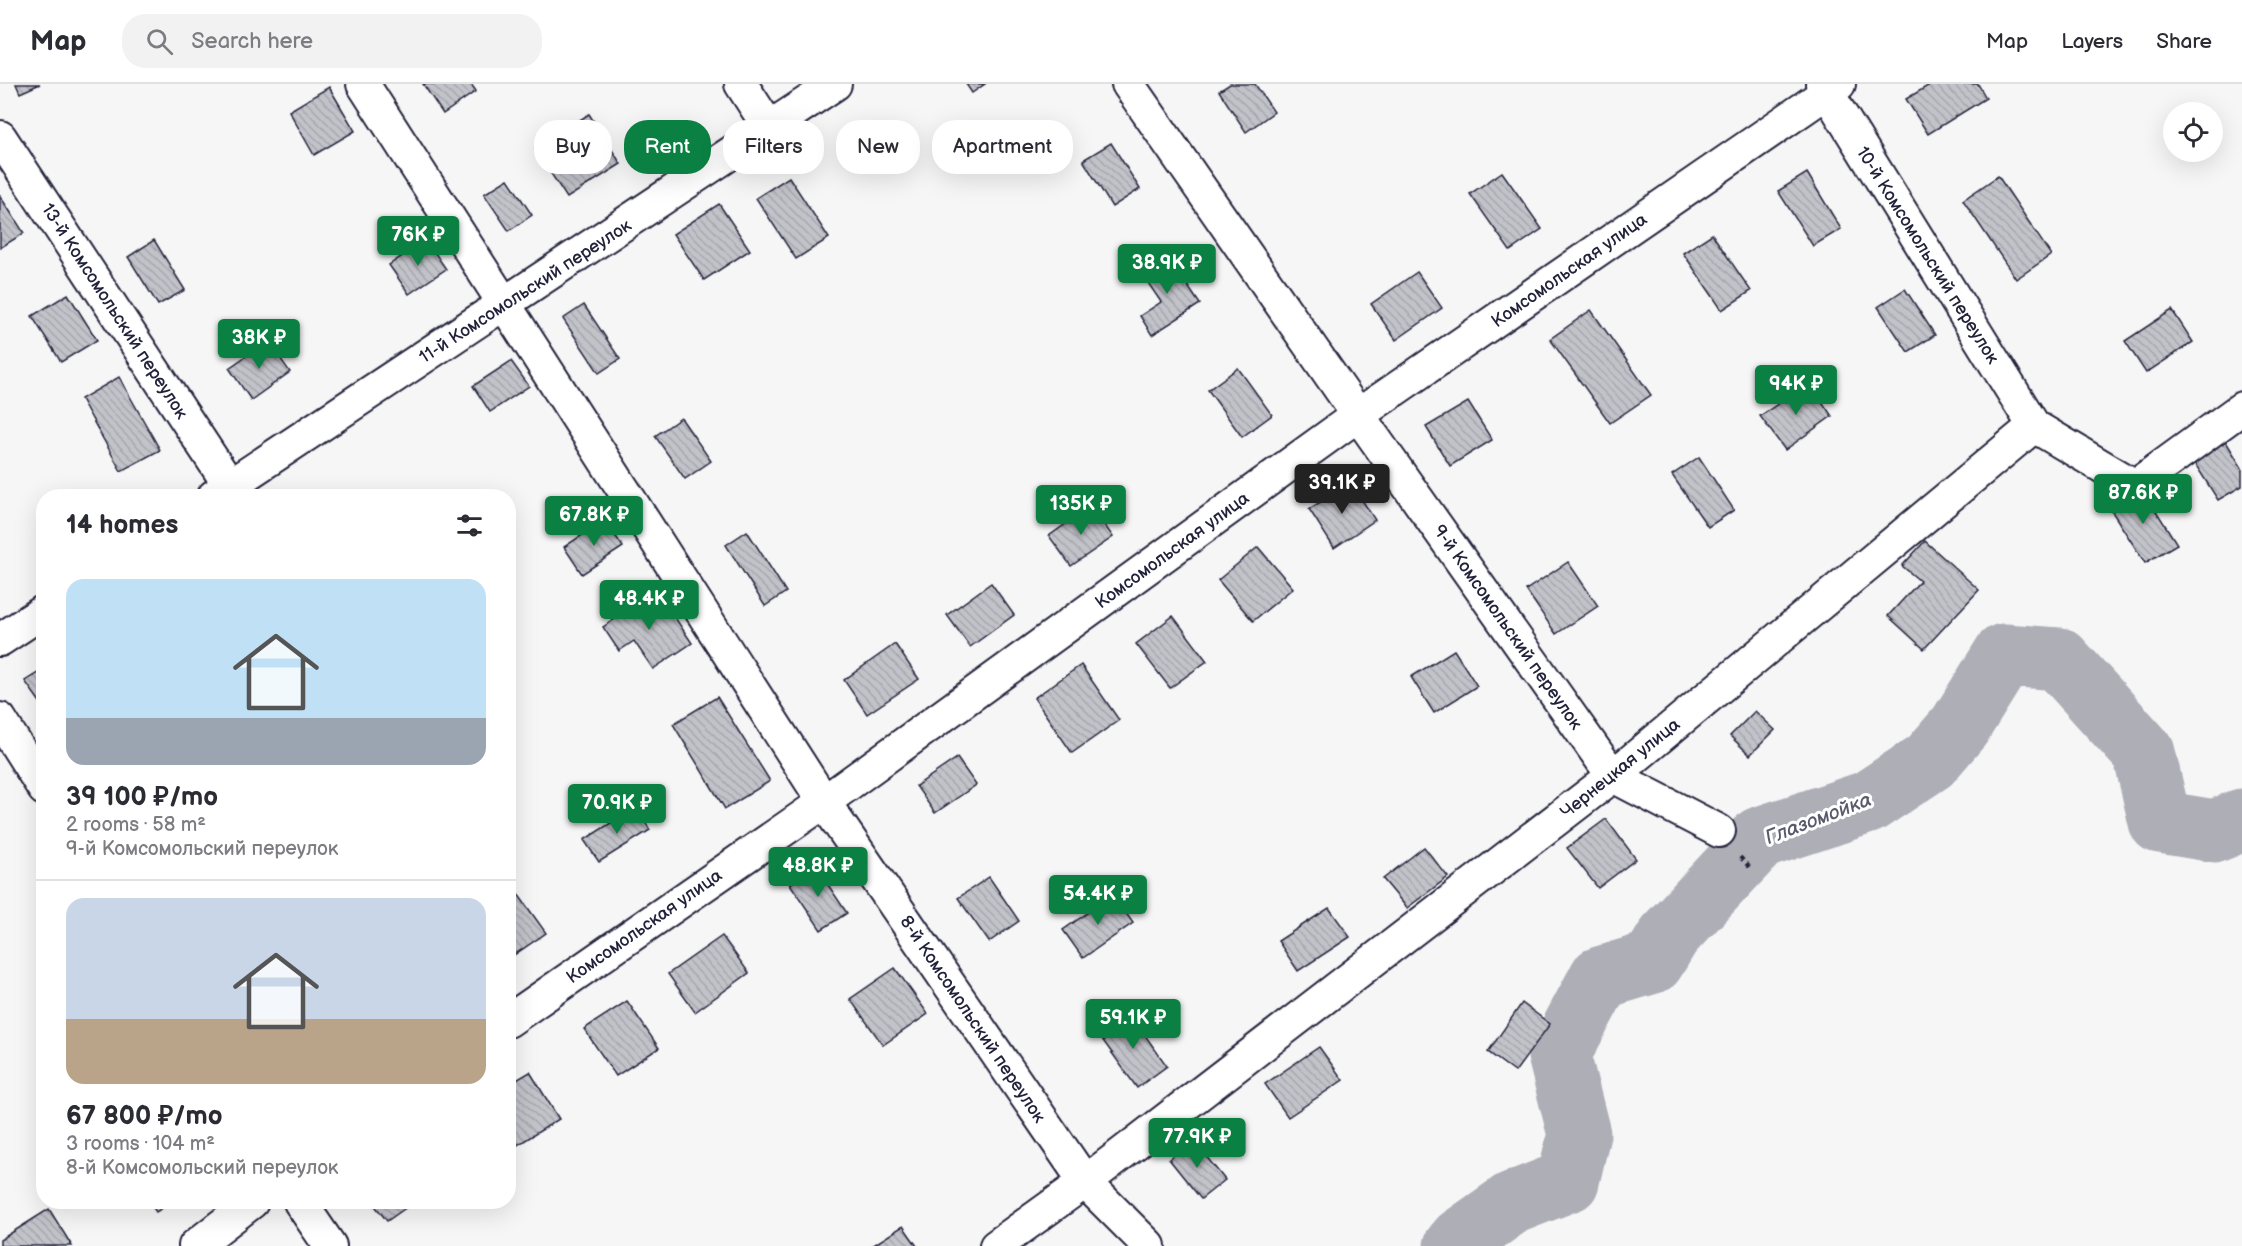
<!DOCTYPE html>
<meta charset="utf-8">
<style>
:root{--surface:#fff;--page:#f2f2f3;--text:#2b2b33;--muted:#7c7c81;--line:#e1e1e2;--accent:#0b8043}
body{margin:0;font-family:"Balsamiq Sans",sans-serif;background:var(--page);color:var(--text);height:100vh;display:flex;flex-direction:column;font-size:22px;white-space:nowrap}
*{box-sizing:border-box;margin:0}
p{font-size:20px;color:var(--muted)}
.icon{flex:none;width:33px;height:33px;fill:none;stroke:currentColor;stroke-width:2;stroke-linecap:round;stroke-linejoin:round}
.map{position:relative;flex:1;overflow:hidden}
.sheet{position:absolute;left:36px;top:405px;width:480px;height:720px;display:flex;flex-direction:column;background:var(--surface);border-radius:24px;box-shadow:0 6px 24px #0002}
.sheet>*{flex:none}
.guide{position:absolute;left:534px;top:36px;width:570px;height:54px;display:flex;gap:12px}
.buttons{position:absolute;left:2163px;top:18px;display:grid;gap:12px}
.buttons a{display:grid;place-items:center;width:60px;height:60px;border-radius:50%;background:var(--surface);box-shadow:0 6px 24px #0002;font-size:30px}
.price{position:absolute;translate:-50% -51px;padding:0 14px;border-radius:6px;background:var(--accent);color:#fff;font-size:20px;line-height:39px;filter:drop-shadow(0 2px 3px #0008)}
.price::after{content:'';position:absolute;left:50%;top:36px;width:18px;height:14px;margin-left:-9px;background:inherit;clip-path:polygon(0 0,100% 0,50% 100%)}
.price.active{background:#222;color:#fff}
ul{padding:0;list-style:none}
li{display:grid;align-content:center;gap:12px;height:318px;padding:0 30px}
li+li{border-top:2px solid var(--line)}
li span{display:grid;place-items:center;height:186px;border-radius:18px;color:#555}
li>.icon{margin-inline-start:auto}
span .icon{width:108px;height:108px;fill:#fffc;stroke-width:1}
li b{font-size:26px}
h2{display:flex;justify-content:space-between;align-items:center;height:72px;padding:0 30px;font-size:26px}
.chip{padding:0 21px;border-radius:24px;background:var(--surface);box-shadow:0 6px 24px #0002;font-size:21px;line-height:54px}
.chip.active{background:var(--accent);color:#fff}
header{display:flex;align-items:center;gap:36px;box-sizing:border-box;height:84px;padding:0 30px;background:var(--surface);border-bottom:2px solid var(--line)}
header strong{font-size:28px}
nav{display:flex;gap:33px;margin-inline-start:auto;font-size:21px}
.search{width:420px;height:54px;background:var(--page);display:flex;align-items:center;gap:15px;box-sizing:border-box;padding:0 21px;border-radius:24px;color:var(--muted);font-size:22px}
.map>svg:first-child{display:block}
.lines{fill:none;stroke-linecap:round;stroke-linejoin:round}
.river{stroke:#aeaeb7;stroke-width:63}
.building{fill:url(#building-back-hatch);stroke:#22223b;stroke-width:1.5}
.street-casing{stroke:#22223b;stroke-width:36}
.path{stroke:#22223b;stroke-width:4;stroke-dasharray:4.5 4.5;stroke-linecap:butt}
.street{stroke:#fff;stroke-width:32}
.labels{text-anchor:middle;stroke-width:6;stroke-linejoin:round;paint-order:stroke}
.street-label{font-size:18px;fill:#22223b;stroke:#fff}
.water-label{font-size:20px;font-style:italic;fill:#5a5a6d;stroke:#fff}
</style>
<header>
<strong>Map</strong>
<div class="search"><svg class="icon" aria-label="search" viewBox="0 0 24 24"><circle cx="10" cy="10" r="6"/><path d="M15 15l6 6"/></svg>Search here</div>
<nav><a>Map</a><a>Layers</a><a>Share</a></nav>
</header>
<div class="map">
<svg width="2242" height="1162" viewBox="0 0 2242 1162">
<defs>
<pattern id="building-back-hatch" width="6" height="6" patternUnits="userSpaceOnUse" patternTransform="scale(1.5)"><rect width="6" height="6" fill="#c2c2c9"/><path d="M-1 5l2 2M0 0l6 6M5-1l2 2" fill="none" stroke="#a6a6ae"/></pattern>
</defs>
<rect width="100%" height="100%" fill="#f6f6f7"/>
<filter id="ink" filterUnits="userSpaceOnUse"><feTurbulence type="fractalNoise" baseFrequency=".0167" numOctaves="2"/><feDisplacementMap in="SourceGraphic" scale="12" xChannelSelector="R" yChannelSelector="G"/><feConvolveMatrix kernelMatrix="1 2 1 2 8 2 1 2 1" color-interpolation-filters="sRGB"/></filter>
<g filter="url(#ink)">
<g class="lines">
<polyline class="river" points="1455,1162 1461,1155 1512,1119 1568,1097 1579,1050 1559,971 1600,894 1653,878 1670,850 1760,754 1868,718 1930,677 1960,642 2004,571 2059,575 2144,669 2160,738 2215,747 2242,736"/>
</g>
<g class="building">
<polygon points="16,0 40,0 20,9"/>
<polygon points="423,0 471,0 476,7 443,30"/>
<polygon points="966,0 985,0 972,9"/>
<polygon points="1230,0 1255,0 1274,28 1246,48 1219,7"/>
<polygon points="1931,0 1978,0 1986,14 1928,50 1906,15"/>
<polygon points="329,3 355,47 314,71 289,27"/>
<polygon points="589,30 621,80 567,114 535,65"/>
<polygon points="1111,59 1140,105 1112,123 1083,76"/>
<polygon points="1502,88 1542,145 1510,167 1470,110"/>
<polygon points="1807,89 1841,145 1813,162 1778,107"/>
<polygon points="1998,92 2051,171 2016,195 1963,116"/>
<polygon points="789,93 829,154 796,175 756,114"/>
<polygon points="508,95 532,131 509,147 484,110"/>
<polygon points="0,112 24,149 0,164"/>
<polygon points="719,120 750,166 704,196 673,150"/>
<polygon points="1712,150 1751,207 1722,226 1683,169"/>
<polygon points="154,156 185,206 158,221 128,173"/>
<polygon points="426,156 446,185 409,210 389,181"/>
<polygon points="1166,170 1200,220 1152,251 1140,232 1161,218 1140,187"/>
<polygon points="1417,188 1442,224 1396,256 1371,220"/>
<polygon points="1905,205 1935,251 1908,268 1878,223"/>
<polygon points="68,210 97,256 61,278 32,232"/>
<polygon points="584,221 620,275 599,289 563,235"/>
<polygon points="1591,226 1651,311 1610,339 1550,255"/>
<polygon points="2172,226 2193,258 2146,289 2125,257"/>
<polygon points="268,257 290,288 251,316 229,284"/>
<polygon points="511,277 529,302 490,328 473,302"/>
<polygon points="1238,284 1272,331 1242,353 1208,306"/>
<polygon points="119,293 160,366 121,387 81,315"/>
<polygon points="1809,299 1832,332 1785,366 1760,332"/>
<polygon points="1468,318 1492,356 1450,382 1426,343"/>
<polygon points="681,334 711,377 685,395 655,352"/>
<polygon points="2225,356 2242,384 2242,402 2218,416 2192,375"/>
<polygon points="1699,373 1734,426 1708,443 1672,391"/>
<polygon points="1351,399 1375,436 1334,464 1309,425"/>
<polygon points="2141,403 2177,460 2145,479 2109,423"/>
<polygon points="1091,422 1113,453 1071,482 1049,452"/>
<polygon points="605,436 623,463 582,490 564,463"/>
<polygon points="747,447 786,508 765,522 726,461"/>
<polygon points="1925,457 1979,506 1924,565 1888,532 1920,497 1902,482"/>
<polygon points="1258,463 1293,504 1253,537 1218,496"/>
<polygon points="1568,478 1598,522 1556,550 1526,506"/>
<polygon points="991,499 1014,531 970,563 947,531"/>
<polygon points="657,507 692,559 653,585 634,557 619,567 603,543"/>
<polygon points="1173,532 1207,577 1170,604 1136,560"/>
<polygon points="895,560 919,595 867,630 844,596"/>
<polygon points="1454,566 1477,602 1434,629 1411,593"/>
<polygon points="1081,581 1119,636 1072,669 1034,614"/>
<polygon points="44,585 44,624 25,597"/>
<polygon points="717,613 770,697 725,725 673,640"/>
<polygon points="1755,627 1775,646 1750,671 1730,652"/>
<polygon points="957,674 976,701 935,729 916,702"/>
<polygon points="636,723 650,746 599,778 584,756"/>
<polygon points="1606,735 1636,775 1598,804 1567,764"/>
<polygon points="1424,763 1448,793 1407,824 1383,795"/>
<polygon points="816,783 847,829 821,846 790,800"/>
<polygon points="989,793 1019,837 989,858 958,814"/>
<polygon points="513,803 546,849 508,875 508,806"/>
<polygon points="1113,811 1133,839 1083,874 1063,846"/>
<polygon points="1329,824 1350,853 1298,887 1278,857"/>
<polygon points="722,852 749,889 695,928 668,890"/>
<polygon points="895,884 928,930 883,961 850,915"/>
<polygon points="627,917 659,964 616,992 584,945"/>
<polygon points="1522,919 1550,940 1515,988 1488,968"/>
<polygon points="1129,929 1167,982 1137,1004 1099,951"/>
<polygon points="1319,963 1343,996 1288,1033 1265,1000"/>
<polygon points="530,988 559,1035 516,1062 508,1050 508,1001"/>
<polygon points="1193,1056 1225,1096 1201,1115 1169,1075"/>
<polygon points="149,1118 172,1118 156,1128"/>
<polygon points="372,1118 414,1118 387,1137"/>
<polygon points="49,1125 72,1162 0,1162 0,1156"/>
<polygon points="903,1142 917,1162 872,1162"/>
</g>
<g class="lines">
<g class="street-casing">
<g id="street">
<polyline points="363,0 824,718 1085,1098 1149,1162"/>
<polyline points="741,0 770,45"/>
<polyline points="1128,0 1358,331 1613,692 1719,747"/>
<polyline points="1822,0 2034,342"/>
<polyline points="0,53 230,402"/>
<polyline points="214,412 835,0"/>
<polyline points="0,556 44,527"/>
<polyline points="0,635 44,705"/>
<polyline points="508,937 824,718 1358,331 1839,0"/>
<polyline points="300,1118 330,1162"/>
<polyline points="195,1162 252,1118"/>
<polyline points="996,1162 1085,1098 1613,692 2034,342 2135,402 2242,324"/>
</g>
</g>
<polyline class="path" points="1740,773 1752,786"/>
<use href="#street" class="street"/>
</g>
</g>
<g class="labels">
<g class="street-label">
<text transform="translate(1928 171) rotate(58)" y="6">10-й Комсомольский переулок</text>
<text transform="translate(1569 186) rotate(-35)" y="6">Комсомольская улица</text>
<text transform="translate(525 207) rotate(-33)" y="6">11-й Комсомольский переулок</text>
<text transform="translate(115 227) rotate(57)" y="6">13-й Комсомольский переулок</text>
<text transform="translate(1172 466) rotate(-36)" y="6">Комсомольская улица</text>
<text transform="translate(1508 543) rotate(55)" y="6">9-й Комсомольский переулок</text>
<text transform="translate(1620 684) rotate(-39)" y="6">Чернецкая улица</text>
<text transform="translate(644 842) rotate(-35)" y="6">Комсомольская улица</text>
<text transform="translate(973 935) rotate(56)" y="6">8-й Комсомольский переулок</text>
</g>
<g class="water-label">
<text transform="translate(1818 734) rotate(-21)" y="7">Глазомойка</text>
</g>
</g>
</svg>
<div class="buttons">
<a><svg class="icon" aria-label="locate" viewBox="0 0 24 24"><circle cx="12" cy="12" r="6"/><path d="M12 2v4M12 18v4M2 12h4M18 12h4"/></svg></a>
</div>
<b class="price" style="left:418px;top:183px">76K ₽</b>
<b class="price" style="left:1167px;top:211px">38.9K ₽</b>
<b class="price" style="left:259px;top:286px">38K ₽</b>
<b class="price" style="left:1796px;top:332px">94K ₽</b>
<b class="price active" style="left:1342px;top:431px">39.1K ₽</b>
<b class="price" style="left:2143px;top:441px">87.6K ₽</b>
<b class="price" style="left:1081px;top:452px">135K ₽</b>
<b class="price" style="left:594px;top:463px">67.8K ₽</b>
<b class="price" style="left:649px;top:547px">48.4K ₽</b>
<b class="price" style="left:617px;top:751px">70.9K ₽</b>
<b class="price" style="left:818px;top:814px">48.8K ₽</b>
<b class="price" style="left:1098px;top:842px">54.4K ₽</b>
<b class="price" style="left:1133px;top:966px">59.1K ₽</b>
<b class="price" style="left:1197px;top:1085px">77.9K ₽</b>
<div class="guide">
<a class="chip">Buy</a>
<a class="chip active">Rent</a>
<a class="chip">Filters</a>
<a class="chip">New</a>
<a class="chip">Apartment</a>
</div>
<section class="sheet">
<h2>14 homes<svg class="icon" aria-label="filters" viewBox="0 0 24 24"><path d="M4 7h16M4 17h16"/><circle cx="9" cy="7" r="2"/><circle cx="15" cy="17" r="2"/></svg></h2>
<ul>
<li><span style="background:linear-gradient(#bfe0f5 75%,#9aa5b1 0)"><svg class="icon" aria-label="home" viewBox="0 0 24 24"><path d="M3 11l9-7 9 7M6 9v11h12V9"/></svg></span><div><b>39 100 ₽/mo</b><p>2 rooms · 58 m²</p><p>9-й Комсомольский переулок</p></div></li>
<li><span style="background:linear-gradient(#c9d6e8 65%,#b9a48a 0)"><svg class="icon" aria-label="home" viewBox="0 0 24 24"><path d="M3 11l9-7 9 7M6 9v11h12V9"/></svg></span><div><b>67 800 ₽/mo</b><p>3 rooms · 104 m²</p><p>8-й Комсомольский переулок</p></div></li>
</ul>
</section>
</div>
